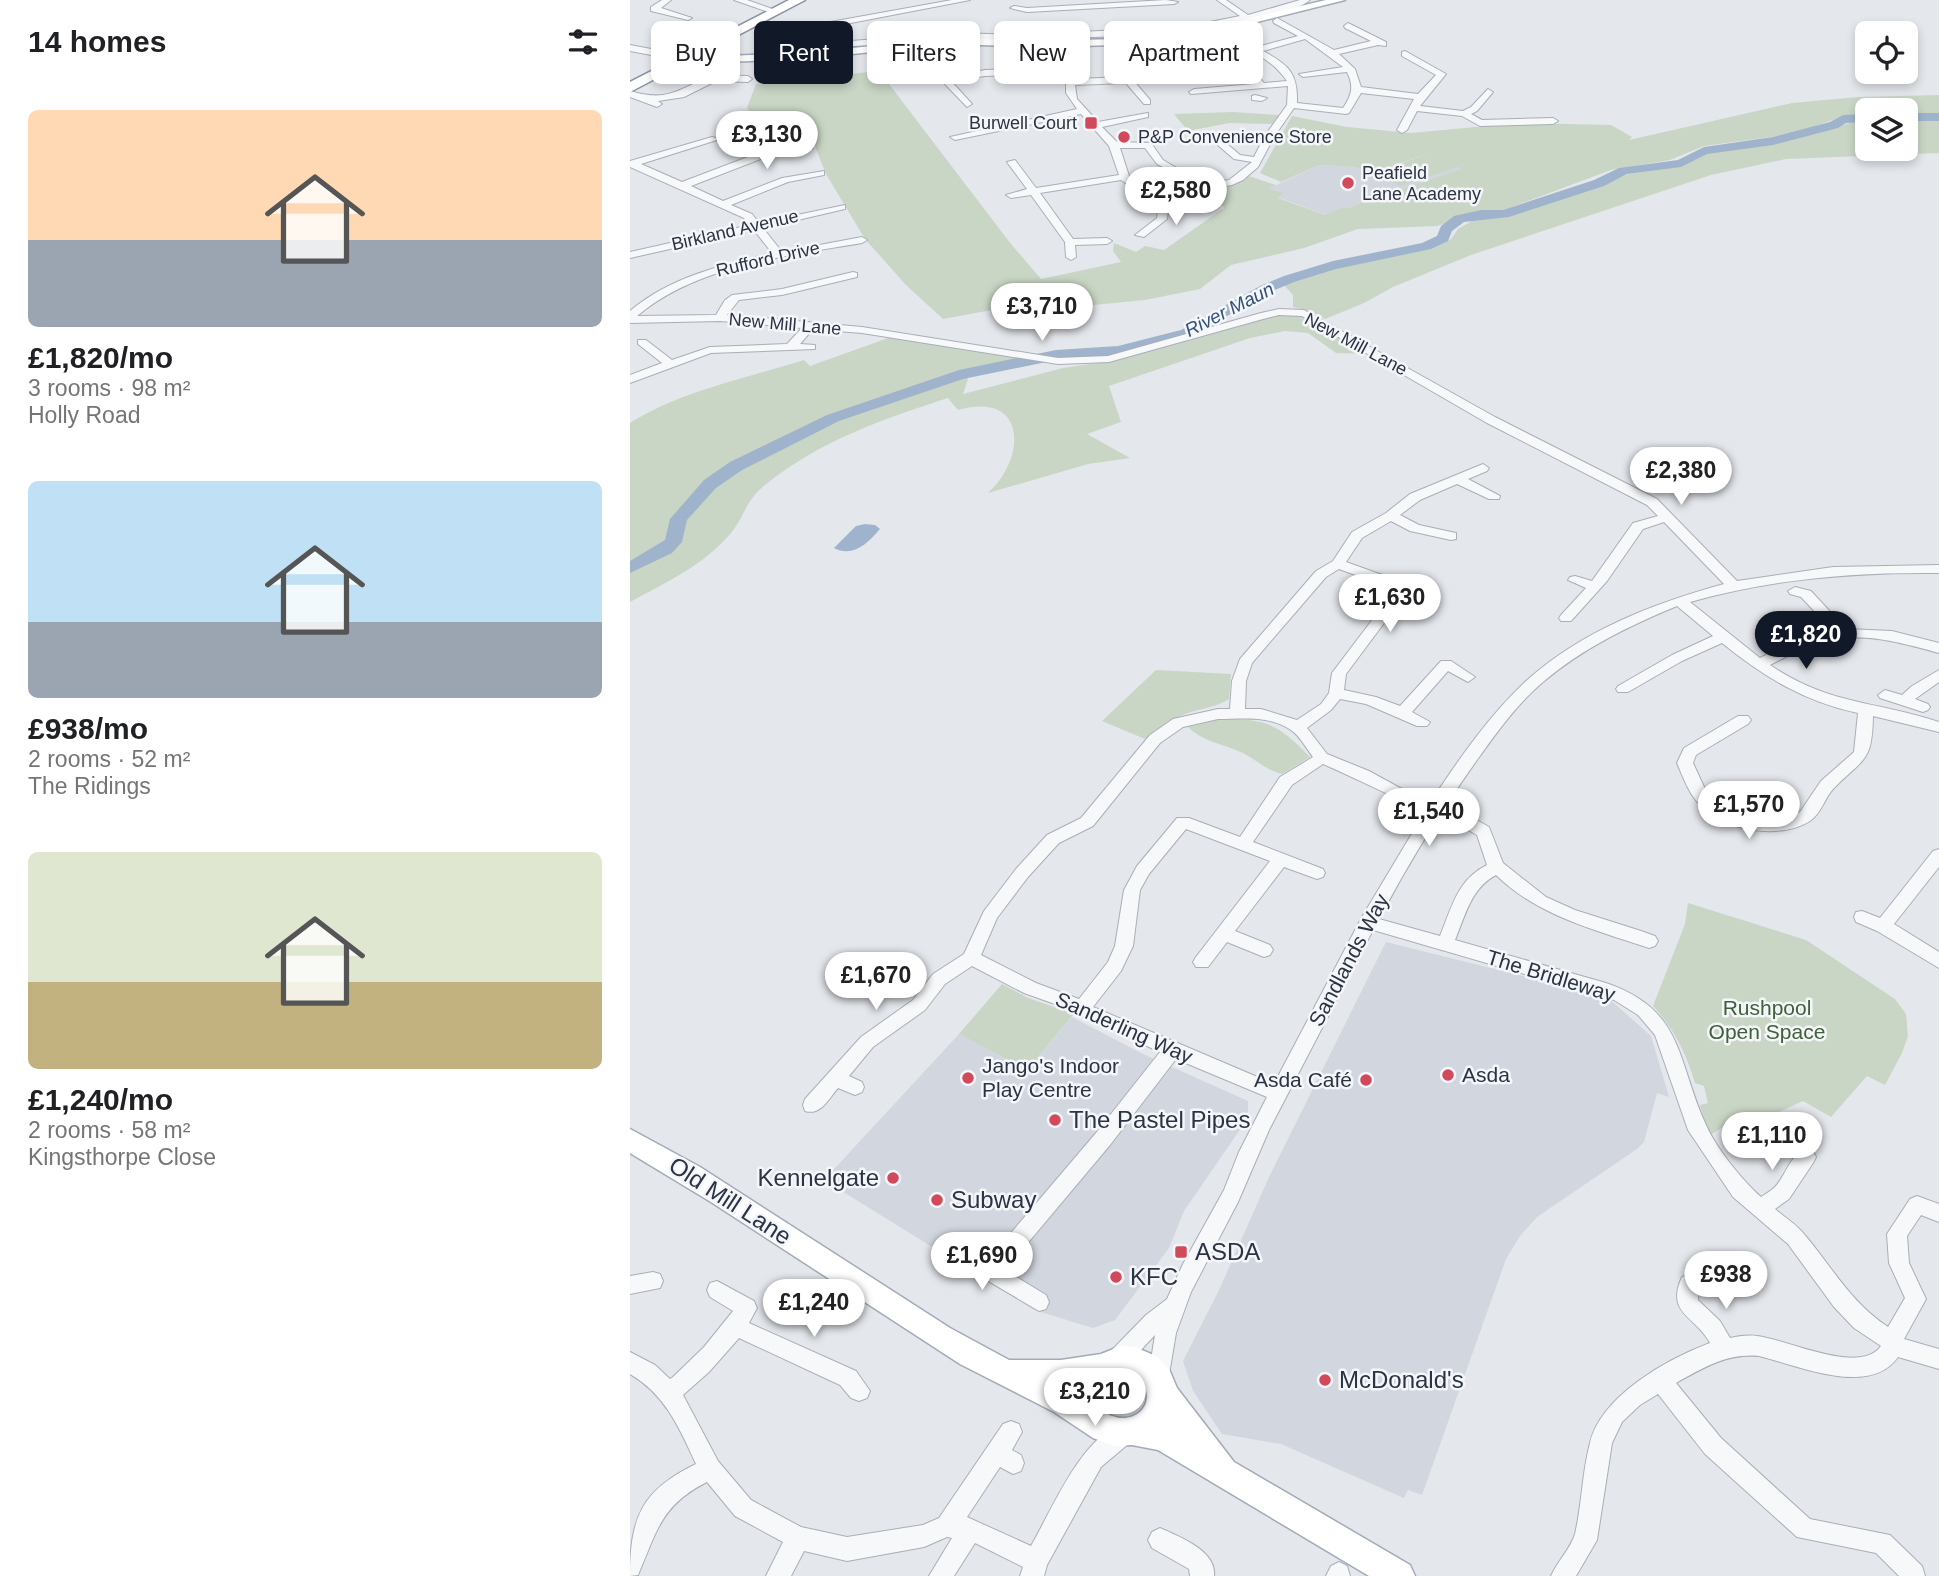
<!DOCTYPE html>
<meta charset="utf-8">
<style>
:root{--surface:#fff;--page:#f6f6f6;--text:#202124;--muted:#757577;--accent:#111827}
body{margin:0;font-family:Arial,sans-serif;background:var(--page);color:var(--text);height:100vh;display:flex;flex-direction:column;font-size:26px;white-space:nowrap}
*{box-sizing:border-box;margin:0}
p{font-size:23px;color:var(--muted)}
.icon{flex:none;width:38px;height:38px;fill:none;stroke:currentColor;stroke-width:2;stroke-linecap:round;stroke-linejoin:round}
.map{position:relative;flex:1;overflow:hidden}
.sheet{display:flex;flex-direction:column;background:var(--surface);width:630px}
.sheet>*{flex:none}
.top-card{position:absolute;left:21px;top:21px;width:665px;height:63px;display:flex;gap:14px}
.tools{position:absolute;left:1225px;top:21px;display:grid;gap:14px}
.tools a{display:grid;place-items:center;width:63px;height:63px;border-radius:10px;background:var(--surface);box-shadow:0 4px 10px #0003;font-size:35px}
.price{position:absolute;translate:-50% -60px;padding:0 16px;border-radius:24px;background:#fff;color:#222;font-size:23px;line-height:46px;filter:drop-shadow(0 2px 4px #0008)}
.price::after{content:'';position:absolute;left:50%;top:42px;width:21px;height:16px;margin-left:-10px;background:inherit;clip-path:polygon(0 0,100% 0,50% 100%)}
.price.selected{background:var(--accent);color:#fff}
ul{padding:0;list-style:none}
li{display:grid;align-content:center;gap:14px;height:371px;padding:0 28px}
li span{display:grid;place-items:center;height:217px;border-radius:10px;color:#555}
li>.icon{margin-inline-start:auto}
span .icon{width:126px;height:126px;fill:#fffc;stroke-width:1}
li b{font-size:30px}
h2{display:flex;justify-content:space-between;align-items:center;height:84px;padding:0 28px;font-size:30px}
.pill{padding:0 24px;border-radius:10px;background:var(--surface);box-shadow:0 4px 10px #0003;font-size:24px;line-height:63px}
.pill.selected{background:var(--accent);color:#fff}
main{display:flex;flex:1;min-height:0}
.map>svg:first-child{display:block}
.built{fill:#d2d6de}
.green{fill:#c9d6c5}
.water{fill:#9fb4cc}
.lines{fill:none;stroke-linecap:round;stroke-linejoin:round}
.river{fill:#9fb4cc;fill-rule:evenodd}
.minor-casing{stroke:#a9aeb7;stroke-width:2}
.major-casing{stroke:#a3abb8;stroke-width:3}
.highway-casing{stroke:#8b94a3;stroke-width:3}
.minor{fill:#f7f8fa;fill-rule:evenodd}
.major{fill:#fff;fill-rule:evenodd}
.highway{fill:#fff;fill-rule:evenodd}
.poi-dot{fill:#d1495b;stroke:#f4f6f9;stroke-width:2.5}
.labels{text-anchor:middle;stroke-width:5;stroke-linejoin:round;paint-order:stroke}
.far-poi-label{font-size:18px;fill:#2b3445;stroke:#f4f6f9;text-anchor:start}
.far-street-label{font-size:18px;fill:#2b3445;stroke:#f4f6f9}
.far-water-label{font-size:19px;font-style:italic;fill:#34527a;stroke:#f4f6f9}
.street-label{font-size:21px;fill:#2b3445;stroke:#f4f6f9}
.park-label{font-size:21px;fill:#3f6138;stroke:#f4f6f9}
.poi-label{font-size:21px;fill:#2b3445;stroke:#f4f6f9;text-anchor:start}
.near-poi-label{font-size:24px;fill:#2b3445;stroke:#f4f6f9;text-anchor:start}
.near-street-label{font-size:24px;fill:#2b3445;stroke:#f4f6f9}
</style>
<main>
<section class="sheet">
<h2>14 homes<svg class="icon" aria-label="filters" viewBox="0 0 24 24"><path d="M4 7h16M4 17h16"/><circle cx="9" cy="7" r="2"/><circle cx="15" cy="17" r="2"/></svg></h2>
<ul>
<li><span style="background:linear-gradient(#ffd9b3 60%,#9aa5b1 0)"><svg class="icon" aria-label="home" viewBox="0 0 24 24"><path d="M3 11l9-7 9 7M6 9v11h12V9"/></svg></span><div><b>£1,820/mo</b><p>3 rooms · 98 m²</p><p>Holly Road</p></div></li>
<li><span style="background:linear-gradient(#bfe0f5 65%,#9aa5b1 0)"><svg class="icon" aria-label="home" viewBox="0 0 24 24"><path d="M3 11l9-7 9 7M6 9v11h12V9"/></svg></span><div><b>£938/mo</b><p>2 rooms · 52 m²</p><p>The Ridings</p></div></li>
<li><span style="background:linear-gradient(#dfe7d0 60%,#c2b280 0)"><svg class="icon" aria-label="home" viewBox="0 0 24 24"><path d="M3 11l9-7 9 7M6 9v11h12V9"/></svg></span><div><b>£1,240/mo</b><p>2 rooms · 58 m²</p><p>Kingsthorpe Close</p></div></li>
</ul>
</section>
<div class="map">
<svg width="1309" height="1576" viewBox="0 0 1309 1576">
<rect width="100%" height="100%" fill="#e4e7ec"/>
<g class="built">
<polygon points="801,153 832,169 769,190 753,190 723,207 712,208 696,215 647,197 652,194 638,189 689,165 724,167 742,172"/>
<polygon points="756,942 977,997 1021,1036 1039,1097 1027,1093 1014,1142 1007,1149 907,1217 890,1236 876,1259 792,1495 778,1490 774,1498 651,1444 592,1434 563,1391 553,1361 590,1288 639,1177"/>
<polygon points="442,1017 513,1054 618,1101 618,1118 554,1211 539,1248 485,1320 463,1328 404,1310 194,1180 329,1034 397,1070"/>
</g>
<g class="green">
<path d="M249,71L381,244L411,279L491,262L483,251L484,243L506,252L515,246L534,250L594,208L580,189L604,184L619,176L646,185L639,189L653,193L648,198L695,215L712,208L723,207L753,190H769L831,169L828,167L770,186L746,173L801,153L742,172L724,167L689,165L651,182L630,173L662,116L717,127L781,133L889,123L981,125L1002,137L999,140L1162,103L1228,97L1309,95V115L1276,116V110H1237V116L1211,117L1163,134L1074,146L1040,160L981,170L874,210L853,211L807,226L728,229L674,248L601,265L570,289L515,300L432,308L390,317L387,310L423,303L422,299L313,319L276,285L235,239L196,174L184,144L170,125C152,124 127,124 117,108L126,84Z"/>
<polygon points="602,112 649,115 642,124 599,123 558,131 544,114"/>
<polygon points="1237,119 1237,149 1276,149 1276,119 1309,119 1309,153 1156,159 1081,175 841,255 763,287 734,303 695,319 679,311 663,307 663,295 653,284 704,268 799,248 821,239 828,229 842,221 859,217 877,217 999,174 1051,166 1076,151 1142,142"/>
<path d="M668,314L743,354L706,353L678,333L655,331L620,338L479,386L491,422L457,434L500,458L458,464L358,493C397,458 397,390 328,410L318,398C251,420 191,440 135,485C115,501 115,516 101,533C74,565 37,582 0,602V423C51,391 117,378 174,360L180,366L261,337L295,339L395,359L328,373L338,379L333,394L433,368L481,361L639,315Z"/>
<path d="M526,670L601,674L599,699C585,708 571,708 555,714C540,720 528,729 515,739L472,721Z"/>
<path d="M591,719C638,719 648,724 680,757L652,774C636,770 628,761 613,753C594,744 573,742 558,727Z"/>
<path d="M1058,903L1176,940L1265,999L1276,1014L1278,1036L1272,1053L1255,1085L1237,1076L1201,1117L1173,1101L1147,1113L1135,1132L1123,1141L1103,1120L1079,1136L1070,1105L1078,1103L1074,1086L1065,1083C1056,1053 1045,1030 1023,1006L1055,924Z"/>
<polygon points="372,984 398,998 444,1014 397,1070 329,1034"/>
</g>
<path class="water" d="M235,524L245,525L250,529C238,543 223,558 204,548L226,526Z"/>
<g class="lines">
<g class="river">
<rect x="1276" y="113" width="33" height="8"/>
<polygon points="1237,114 1237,122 1216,123 1208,128 1143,145 1077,154 1051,167 997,174 974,186 879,217 834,222 822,231 818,241 801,249 706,269 664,282 640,292 561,336 488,356 426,360 333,379 209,421 112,470 86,488 57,520 52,542 42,553 0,573 0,561 35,540 40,519 74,480 100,462 197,415 329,370 426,350 488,346 551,330 630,286 654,276 703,261 792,243 807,236 811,226 824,216 851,210 873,210 964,180 989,168 1048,160 1074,147 1143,137 1200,122 1213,115"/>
</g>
<g class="minor-casing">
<g id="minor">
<polygon points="32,0 41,0 31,8 62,18 58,20 21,11 21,7"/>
<polygon points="104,0 117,0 151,12 144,14"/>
<path d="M322,0H340L200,27L187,34L181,44L327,33L388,35L532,28L540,30L610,16L587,0H596L618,15L670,0H680C654,20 582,26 548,32L554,35L550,38L532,34L375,41L327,39L180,49L178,56L171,54C172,38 179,30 195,23Z"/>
<polygon points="536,0 548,2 544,4 397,12 380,8 384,6 397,8"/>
<path d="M647,18L704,50L741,41L715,28L714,26L718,23L756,42V46L748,45L709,54L725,69L731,87L788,94L806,75L772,56V52L775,51L816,74L790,106L833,111L841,107L858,89L863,92L847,111L841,114L852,120L923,118L928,121L923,124L850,126L832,116L787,111L777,130L772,133L767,130L784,99L731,93L719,113L716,114L664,108L644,137L628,167L613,180L602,185L540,195L537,219L514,237L505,235L527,218L530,194L511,193L491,180L410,193L443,239L477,238L482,241L477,244L445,245L446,257L441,260L436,257L435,242L401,195L381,198L376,195L397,189L377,162L385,160L406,188L489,175L479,146L451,114L325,140L320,137L447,109L436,93V73L355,76L321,81L342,104L337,107L290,58L297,56L317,77L355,70L437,67L436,44L440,41L444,44L445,79L496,77L494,51L555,50L556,52L552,55H502L506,77L503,80L520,100V104H514L496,83L445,85L447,99L468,122L518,113V117L472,127L487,142L521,143L533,160L550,170L542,172L527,164L515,148H490L500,179C532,196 565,185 599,180L622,162L604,159L583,141V137H589L610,155L624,157L634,137L657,105L658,86L561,94L559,92L564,89L625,84L605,64L591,68L556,69L552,66L556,63L599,60L580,47L579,45L583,42L615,63L634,83L657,81C638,53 610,50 587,28L594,26L627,47L668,36L644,23L643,21ZM675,39L713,67L669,74L673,77L717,72C724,86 722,95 713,108L667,103C668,73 659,65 633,51Z"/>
<polygon points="0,45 53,55 57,58 53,61 0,51"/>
<path d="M84,75L118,76L122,79L118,82L86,81L54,97L28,101L32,104L27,107L0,97V91C40,103 49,88 84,75Z"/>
<polygon points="625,95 637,98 632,101 622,100 622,96"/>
<path d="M82,137L90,139L11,164L52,182L136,150L183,144V148L141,155L61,186L93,201L152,178L194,171V175L158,182L101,205L122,214L129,223L215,205V209L133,228L152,252L232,237L237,240L232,243C157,256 67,265 7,316L86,315L95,300L102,295L152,289L223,272L227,273V277L152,295L109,300L97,315L232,327L428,358L478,356L631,313L649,309L674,310L865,417L1027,499L1107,581L1203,567L1309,565V573C1223,572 1142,579 1060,602L1130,658L1168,639L1202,630L1171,597L1160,594L1158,591L1165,587L1181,591L1216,629L1262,631L1309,643V653C1236,633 1209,628 1140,665C1198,705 1246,701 1309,722V732L1243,716C1242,762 1235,757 1205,787C1195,796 1192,813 1180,821C1150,840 1094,831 1070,805C1059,794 1053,777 1047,763L1054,748L1108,716H1118L1121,720L1118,724L1066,755L1063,763L1075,789L1089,805L1123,818L1153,819L1170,812L1191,781L1224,752L1228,713C1175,702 1134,677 1092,643L1052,661L998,692H988L986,689L988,686L1042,655L1083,636L1047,606C999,626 953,648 913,682C887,704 867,732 847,760C811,810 778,864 749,919L810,936C822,907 827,880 857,865L847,835L819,819L817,815L819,811H831L859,827L873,863L916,897L945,910L1011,931L1025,936L1028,941L1025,946L1019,948C965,930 908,916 866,875C841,888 835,916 825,940L976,983C1055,1010 1046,1060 1076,1125C1086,1148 1112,1180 1131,1197C1135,1194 1141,1191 1145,1187C1157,1175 1163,1144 1183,1151L1186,1157L1183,1163L1159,1199L1145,1209C1154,1217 1166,1224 1174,1234C1202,1267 1221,1303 1258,1327L1275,1298L1259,1263L1257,1234L1280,1199L1287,1196L1309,1204V1222L1291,1215L1277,1236L1279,1263L1296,1299L1274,1339L1309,1349V1369L1268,1357C1239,1398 1167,1365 1129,1356C1097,1353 1073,1368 1046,1383L1091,1438L1180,1519L1260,1535L1292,1566L1295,1576H1269L1246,1553L1167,1537L1075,1454L1028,1394L1010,1405L992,1422L982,1443L967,1540L946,1576H921C927,1562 941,1548 945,1534C952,1504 952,1473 960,1443C971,1396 1037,1359 1080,1343C1066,1316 1035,1314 1052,1277L1059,1275L1066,1277L1069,1284L1068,1300L1090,1321L1100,1338C1109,1336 1118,1335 1127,1336C1156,1339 1230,1376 1251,1346L1224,1328L1204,1307L1158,1244L1103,1197L1058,1130L1025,1035L1008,1015L984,1000L743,930L639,1130L608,1202L561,1292L546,1333L537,1386L529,1389L521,1386L518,1379L525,1335L495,1367L487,1370L479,1367L476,1360L479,1353L516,1315L537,1299L553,1264L594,1190L609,1152L637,1097L546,1059L480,1145L375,1270L416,1295L419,1302L416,1309L409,1311L309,1252L306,1246L309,1240L316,1237L358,1260L466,1133L530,1052L425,1004L394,993L342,966L315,984L295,1010L243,1047L219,1076L232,1082L234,1087L232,1092L225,1095L208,1088C199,1098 191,1116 175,1111L173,1105L175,1099L231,1037L283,1000L303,974L334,954L354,911L386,869L417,835L451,818L520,735L543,719L588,709H600L602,681L610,659L686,571L703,561L722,532L756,513L780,494L853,464L859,468L857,471L838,479L870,496L869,499H859L827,484L790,500L770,515L789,525L826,533V539L821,540L780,531L761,521L732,538L716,562L769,581L775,595L716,674L714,690L746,697L770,706L811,661H821L845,677L838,682L818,671L782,712L800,722L797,726H787L736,704L710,699L701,710L677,728L697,754L739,771L770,788L802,800C829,759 859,716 895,682C951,631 1022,604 1094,584L1034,522L1013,529L977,581L941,621H931L929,618L931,615L956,588L938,580L940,577L945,576L962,581L1003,523L1028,516L1017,505L857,423L672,316L649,315L633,319L479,362L428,364L232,333L183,329L170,344L185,345V349L81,353L0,383V375L32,363L8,344V340H16L42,360L80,347L157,344L172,328L90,321L0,323V311C40,277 92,265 142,253L124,230L0,258V252L120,225L114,218L0,167V161ZM709,569L758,587L761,595L702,673L699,693L691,704L667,720L631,709H615L616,681L622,663L696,577ZM588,719C612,719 640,715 661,730C670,736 676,748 683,757L650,777L610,837L559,818H547L507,866L494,890L485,946L478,962L449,999L406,983L351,955L367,918L398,877L429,843L463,826L530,743L553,727ZM693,764C728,779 761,797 796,810L732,917L644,1084L463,1007L491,971L503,946L510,890L519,874L556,829L640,861L566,957L563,962L566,967H578L597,942L634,957L640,955L643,950L640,945L605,931L654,867L687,879L693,877L695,873L693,869L623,842L662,785Z"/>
<polygon points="1309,670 1309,682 1285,699 1298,704 1300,707 1298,710 1293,712 1250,698 1248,695 1255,690 1272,695 1282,686"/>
<polygon points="1309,849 1309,867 1264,924 1309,952 1309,968 1247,931 1226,922 1224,917 1226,912 1232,911 1250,918 1303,851"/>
<polygon points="23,1272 30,1274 33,1281 30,1288 0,1294 0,1276"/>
<path d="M87,1281L124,1301L127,1308L119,1323L226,1371L240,1391L237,1398L229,1401L221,1398L210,1385L109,1338L79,1372L53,1395L88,1461L121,1500L171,1527L217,1537L293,1525L309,1518L373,1424L381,1421L389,1424L392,1432L382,1450L391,1455L394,1463L391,1471L383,1474L370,1467L337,1517L401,1546C424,1506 450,1439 495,1421L503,1424L506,1432L503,1440L471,1467L417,1565L414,1576H390L393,1567L345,1543L324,1576H299L322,1538L317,1537L294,1547L217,1561L174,1551L161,1576H136L153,1542L105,1516L77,1482C31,1505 27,1531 8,1575L0,1576C0,1517 12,1490 66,1464C50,1429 35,1394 0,1374V1352L25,1365L40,1379L43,1377L74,1347L103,1311L80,1297L77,1290L80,1283Z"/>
<path d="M530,1528C550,1537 587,1551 584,1576H560L559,1569L522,1548L518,1540L522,1532Z"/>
<polygon points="709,1562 717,1566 720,1576 696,1576 701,1566"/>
</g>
</g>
<g class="major-casing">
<g id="major">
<polygon points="696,0 715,0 591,31 488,45 410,47 319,44 174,59 68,63 47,58 53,55 68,57 174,53 319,38 410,41 488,39 591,25"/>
<path d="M0,1129L70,1167L320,1328L379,1360H431L471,1354L491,1346L505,1347L528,1357L539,1369L547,1388L604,1462L780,1565L785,1576H739L528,1450L502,1445L485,1446L463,1438L424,1412L330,1364L81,1202L0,1153ZM491,1373L508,1376C533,1405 500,1431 473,1411C469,1393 474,1381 491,1373ZM445,1384L443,1392L433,1386Z"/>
</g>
</g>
<g class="highway-casing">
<polygon id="highway" points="159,0 175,0 0,92 0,82"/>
</g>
<use href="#minor" class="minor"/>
<use href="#major" class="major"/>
<use href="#highway" class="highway"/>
</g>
<g class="poi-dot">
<rect x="454" y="116" width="14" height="14" rx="3.5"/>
<circle cx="494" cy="137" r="7"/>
<circle cx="718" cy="183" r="7"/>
<circle cx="818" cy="1075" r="7"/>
<circle cx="338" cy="1078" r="7"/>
<circle cx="736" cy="1080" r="7"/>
<circle cx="425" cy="1120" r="7"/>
<circle cx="263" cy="1178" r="7"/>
<circle cx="307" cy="1200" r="7"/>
<rect x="544" y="1245" width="14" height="14" rx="3.5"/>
<circle cx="486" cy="1277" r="7"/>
<circle cx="695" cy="1380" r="7"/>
</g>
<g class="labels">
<g class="far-poi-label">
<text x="447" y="129" text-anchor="end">Burwell Court</text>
<text x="508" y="143">P&amp;P Convenience Store</text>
<text x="732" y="179">Peafield<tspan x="732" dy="21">Lane Academy</tspan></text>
</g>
<g class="far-street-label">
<text transform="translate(105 230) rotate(-13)" y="6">Birkland Avenue</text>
<text transform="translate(138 259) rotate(-13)" y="6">Rufford Drive</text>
<text transform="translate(155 324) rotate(5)" y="6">New Mill Lane</text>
<text transform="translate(726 344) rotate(28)" y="6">New Mill Lane</text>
</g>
<g class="far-water-label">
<text transform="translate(599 309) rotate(-27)" y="7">River Maun</text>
</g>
<g class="street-label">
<text transform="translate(719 960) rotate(-62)" y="7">Sandlands Way</text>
<text transform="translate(921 976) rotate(17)" y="7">The Bridleway</text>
<text transform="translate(494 1028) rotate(24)" y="7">Sanderling Way</text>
</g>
<g class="park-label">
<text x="1137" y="1015">Rushpool<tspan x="1137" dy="24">Open Space</tspan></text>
</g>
<g class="poi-label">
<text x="352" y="1073">Jango's Indoor<tspan x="352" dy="24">Play Centre</tspan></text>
<text x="832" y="1082">Asda</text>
<text x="722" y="1087" text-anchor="end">Asda Café</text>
</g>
<g class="near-poi-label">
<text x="439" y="1128">The Pastel Pipes</text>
<text x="249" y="1186" text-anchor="end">Kennelgate</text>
<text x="321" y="1208">Subway</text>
<text x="565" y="1260">ASDA</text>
<text x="500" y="1285">KFC</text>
<text x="709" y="1388">McDonald's</text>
</g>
<g class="near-street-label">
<text transform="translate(100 1201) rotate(33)" y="8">Old Mill Lane</text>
</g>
</g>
</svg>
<div class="tools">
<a><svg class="icon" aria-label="locate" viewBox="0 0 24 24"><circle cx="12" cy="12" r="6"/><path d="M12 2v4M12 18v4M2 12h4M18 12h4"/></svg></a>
<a><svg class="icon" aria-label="layers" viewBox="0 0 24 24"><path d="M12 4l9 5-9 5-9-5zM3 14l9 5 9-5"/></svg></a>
</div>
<b class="price" style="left:137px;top:171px">£3,130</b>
<b class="price" style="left:546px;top:227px">£2,580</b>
<b class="price" style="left:412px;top:343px">£3,710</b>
<b class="price" style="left:1051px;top:507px">£2,380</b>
<b class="price" style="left:760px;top:634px">£1,630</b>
<b class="price selected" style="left:1176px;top:671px">£1,820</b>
<b class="price" style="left:1119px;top:841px">£1,570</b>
<b class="price" style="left:799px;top:848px">£1,540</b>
<b class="price" style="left:246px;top:1012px">£1,670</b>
<b class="price" style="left:1142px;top:1172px">£1,110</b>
<b class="price" style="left:352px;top:1292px">£1,690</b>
<b class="price" style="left:1096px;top:1311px">£938</b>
<b class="price" style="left:184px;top:1339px">£1,240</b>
<b class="price" style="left:465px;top:1428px">£3,210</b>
<div class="top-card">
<a class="pill">Buy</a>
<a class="pill selected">Rent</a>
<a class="pill">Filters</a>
<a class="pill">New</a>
<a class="pill">Apartment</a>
</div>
</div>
</main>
